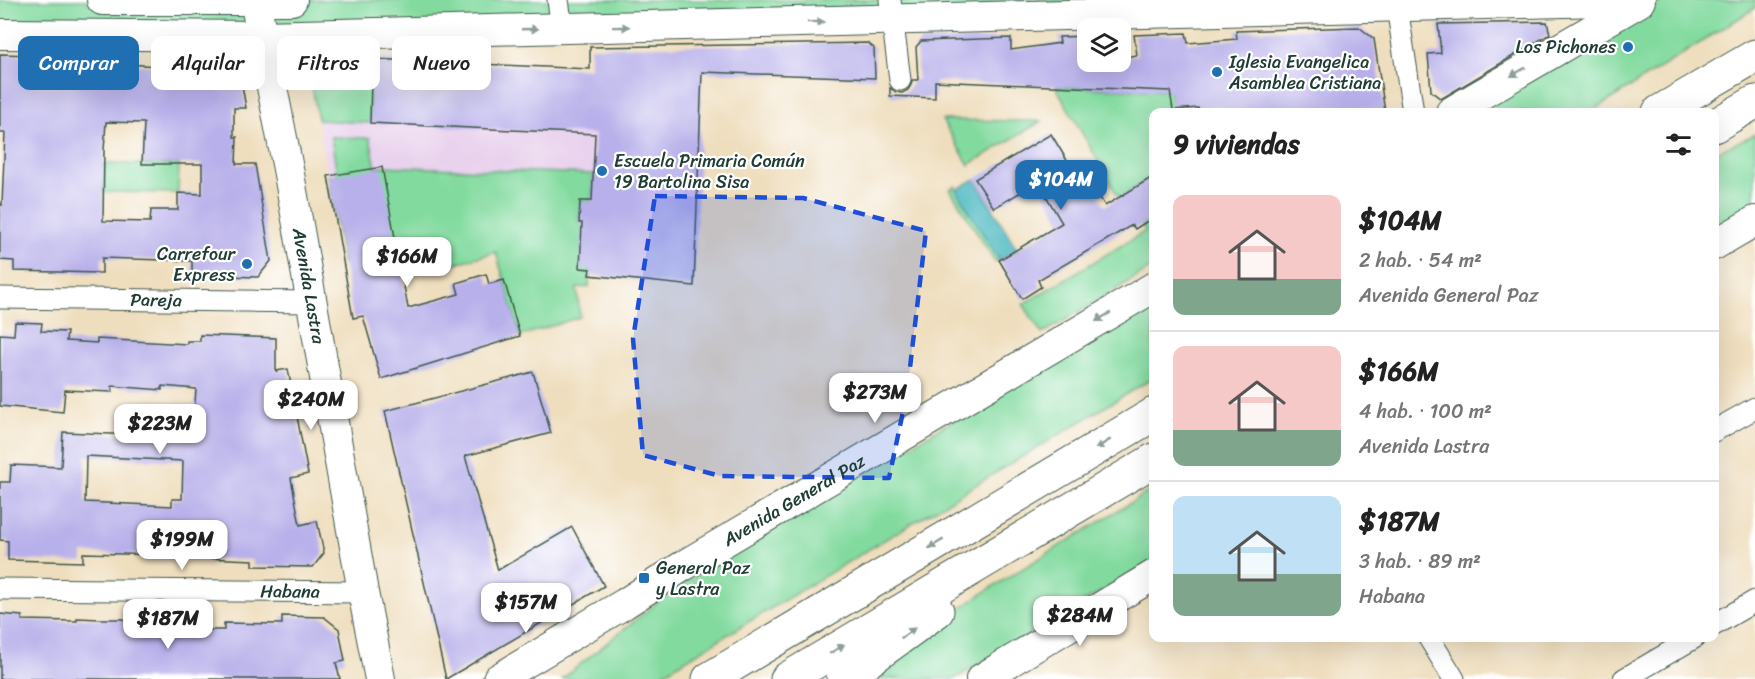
<!DOCTYPE html>
<html lang="es">
<meta charset="utf-8">
<style>
:root{--surface:#fff;--page:#f2f2f2;--text:#222;--muted:#767676;--line:#e0e0e0;--accent:#1f6fb2}
body{margin:0;font-family:Sriracha,sans-serif;background:var(--page);color:var(--text);height:100vh;display:flex;flex-direction:column;font-size:22px;white-space:nowrap}
*{box-sizing:border-box;margin:0}
p{font-size:20px;color:var(--muted)}
.icon{flex:none;width:33px;height:33px;fill:none;stroke:currentColor;stroke-width:2;stroke-linecap:round;stroke-linejoin:round}
.map{position:relative;flex:1;overflow:hidden}
.details{position:absolute;left:1149px;top:108px;width:570px;height:534px;display:flex;flex-direction:column;background:var(--surface);border-radius:12px;box-shadow:0 6px 24px #0002}
.details>*{flex:none}
.banner{position:absolute;left:18px;top:36px;width:570px;height:54px;display:flex;gap:12px}
.tools{position:absolute;left:1077px;top:18px;display:grid;gap:12px}
.tools a{display:grid;place-items:center;width:54px;height:54px;border-radius:12px;background:var(--surface);box-shadow:0 6px 24px #0002;font-size:30px}
.price{position:absolute;translate:-50% -51px;padding:0 14px;border-radius:12px;background:#fff;color:#222;font-size:20px;line-height:39px;filter:drop-shadow(0 2px 3px #0008)}
.price::after{content:'';position:absolute;left:50%;top:36px;width:18px;height:14px;margin-left:-9px;background:inherit;clip-path:polygon(0 0,100% 0,50% 100%)}
.price.selected{background:var(--accent);color:#fff}
ul{padding:0;list-style:none}
li{display:flex;align-items:center;gap:18px;height:150px;padding:0 24px}
li+li{border-top:2px solid var(--line)}
li span{display:grid;place-items:center;flex:none;width:168px;height:120px;border-radius:12px;color:#555}
li>.icon{margin-inline-start:auto}
span .icon{width:72px;height:72px;fill:#fffc;stroke-width:1}
li b{font-size:26px}
h2{display:flex;justify-content:space-between;align-items:center;height:72px;padding:0 24px;font-size:26px}
.pill{padding:0 21px;border-radius:12px;background:var(--surface);box-shadow:0 6px 24px #0002;font-size:21px;line-height:54px}
.pill.selected{background:var(--accent);color:#fff}
.map>svg:first-child{display:block}
.built{fill:#e9d2ed}
.green{fill:#82da9f;stroke:#508c6a;stroke-width:1.5}
.water{fill:#49b8c0;stroke:#347a7a;stroke-width:1.5}
.building{fill:#b8b0ea;fill-rule:evenodd}
.lines{fill:none;stroke-linecap:round;stroke-linejoin:round}
.street-casing{stroke:#3e5549;stroke-width:23}
.secondary-casing{stroke:#3e5549;stroke-width:32}
.highway-casing{stroke:#3e5549;stroke-width:35}
.street{stroke:#fff;stroke-width:21}
.secondary{stroke:#fff;stroke-width:30}
.highway{stroke:#fff;stroke-width:33}
.oneway{fill:#8f9e9a}
.marked{fill:#1d4ed8;fill-opacity:0.2;stroke:#1d4ed8;stroke-width:4.5;stroke-dasharray:12 8;stroke-linejoin:round}
.poi-dot{fill:#1f6fb2;stroke:#fff;stroke-width:2}
.labels{text-anchor:middle;stroke-width:4.5;stroke-linejoin:round;paint-order:stroke}
.poi-label{font-size:18px;fill:#1f3d34;stroke:#fff;text-anchor:start}
.street-label{font-size:18px;fill:#1f3d34;stroke:#fff}
</style>
<div class="map">
<svg width="1755" height="679" viewBox="0 0 1755 679">
<rect width="100%" height="100%" fill="#fff"/>
<filter id="ink" filterUnits="userSpaceOnUse"><feTurbulence type="fractalNoise" baseFrequency=".0167" numOctaves="2"/><feDisplacementMap in="SourceGraphic" scale="12" xChannelSelector="R" yChannelSelector="G"/><feConvolveMatrix kernelMatrix="1 2 1 2 8 2 1 2 1" color-interpolation-filters="sRGB"/></filter>
<filter id="wash" filterUnits="userSpaceOnUse"><feTurbulence type="fractalNoise" baseFrequency=".008" numOctaves="4" result="noise"/><feDisplacementMap in="SourceGraphic" scale="24" xChannelSelector="R" yChannelSelector="G"/><feGaussianBlur stdDeviation="1.35" result="paint"/><feColorMatrix in="noise" values="0 0 0 0 0 0 0 0 0 0 0 0 0 0 0 0 0 1.4 0 .05"/><feComposite in="paint" operator="in"/></filter>
<g filter="url(#wash)">
<rect width="100%" height="100%" fill="#efdebe"/>
<polygon class="built" points="320,56 630,70 702,72 694,286 589,275 589,269 579,223 580,201 592,201 593,174 382,166 328,176 309,70"/>
<g class="green">
<polygon points="0,0 1640,0 0,34"/>
<polygon points="1664,0 1755,0 1755,8 1591,112 1472,112"/>
<polygon points="320,56 330,57 329,75 371,78 370,123 318,120 309,70"/>
<polygon points="1056,87 1170,91 1174,112 1154,112 1153,176 1119,198"/>
<polygon points="942,120 1042,121 969,165"/>
<polygon points="1755,134 1755,203 1715,227 1715,153"/>
<polygon points="331,137 370,138 376,168 382,166 593,174 592,201 580,201 579,222 591,224 589,287 577,288 580,317 520,336 496,252 443,267 343,264 328,176 337,174"/>
<polygon points="104,164 179,164 178,193 103,192"/>
<polygon points="955,186 999,260 995,262 950,189"/>
<polygon points="1153,217 1153,267 1042,334 1023,304 1139,235 1145,231 1142,224"/>
<polygon points="1153,299 1153,378 654,679 562,679 675,588"/>
<polygon points="1153,489 1153,561 954,679 854,679 994,586"/>
</g>
<polygon class="water" points="975,179 1017,249 999,260 956,190"/>
<g id="blocks">
<g class="building">
<polygon points="1547,22 1550,34 1441,99 1431,91 1428,54 1441,53 1438,24"/>
<polygon points="1359,27 1374,39 1385,112 1199,112 1198,108 1173,110 1170,91 955,82 935,81 935,98 890,96 890,88 896,92 902,93 908,90 911,85 912,80 918,80 916,47 921,41 1011,38 1011,50 1060,43 1059,37 1088,36 1088,62 1120,62 1120,58 1137,55 1134,35 1186,33 1188,43 1237,39 1236,31"/>
<polygon points="868,43 874,48 875,78 702,72 694,286 589,275 590,269 580,268 582,223 579,223 580,201 592,201 595,134 370,123 371,78 329,75 330,57 590,69 590,47"/>
<path d="M75,52H78V55L127,56V64L158,66L159,57L226,58L239,68L246,108H234V137H237L236,164H255L271,261L258,277L192,275V261L102,258V273L14,271V261L0,260V204L2,205L5,133H0V54L68,56ZM106,122L144,123L142,164H202V194L178,193V210H151L150,222L103,221L104,150Z"/>
<polygon points="1051,134 1077,177 1085,173 1105,206 1154,176 1154,217 1135,229 1132,225 1038,280 1041,287 1022,299 999,260 1062,223 1038,182 994,208 975,179"/>
<polygon points="382,167 408,308 459,294 456,283 486,274 489,284 504,280 520,336 381,379 363,316 353,318 328,176"/>
<path d="M15,322L42,323L41,331L67,332L66,341L97,343V339L187,344V341H200V335L276,338V371L288,369L308,474L291,478L300,525L317,521L324,553L313,567L253,566V560L204,558V556L83,553V562L8,560V541L0,540V482H10L11,465L61,467L63,432L135,435L136,431L173,432V430L193,431L196,389L162,386V390L112,386V392L65,390L63,412L0,406V334L14,335ZM86,456L183,461L182,499H172V506L85,502Z"/>
<polygon points="533,372 551,433 465,456 498,570 572,527 604,586 446,679 385,411"/>
<polygon points="0,614 22,616 22,620 77,621 77,618 101,619 124,619 125,621 175,622 175,624 182,624 182,630 224,630 224,623 282,624 282,616 324,617 339,629 345,661 336,663 340,679 0,679"/>
</g>
</g>
</g>
<g filter="url(#ink)">
<use href="#blocks" fill-opacity="0" stroke="#3e5549" stroke-width="1.5"/>
<g class="lines">
<g class="street-casing">
<g id="street">
<polyline points="558,0 562,28"/>
<polyline points="890,0 900,80"/>
<polyline points="1396,0 1413,112"/>
<path id="s1" d="M0,298L313,302"/>
<polyline points="1714,431 1755,408"/>
<path id="s2" d="M0,589L363,592"/>
<polyline points="1714,625 1755,601"/>
<polyline points="1429,638 1454,679"/>
<polyline points="1624,679 1694,638"/>
</g>
</g>
<g class="secondary-casing">
<g id="secondary">
<polyline points="102,0 292,0"/>
<path id="s3" d="M255,0L289,174L363,592L380,679"/>
<polyline points="0,34 262,36 1640,0"/>
<polyline points="1451,112 1639,2"/>
<polyline points="1714,245 1755,221"/>
<path id="s4" d="M498,679L624,604L683,566L1154,287"/>
<polyline points="981,679 1154,575"/>
</g>
</g>
<g class="highway-casing">
<g id="highway">
<polyline points="1659,112 1755,56"/>
<polyline points="1714,126 1755,102"/>
<polyline points="709,679 1154,414"/>
<polyline points="787,679 1154,460"/>
<polyline points="843,679 937,611"/>
</g>
</g>
<use href="#street" class="street"/>
<use href="#secondary" class="secondary"/>
<use href="#highway" class="highway"/>
</g>
<defs><path id="oneway-solid" d="M-6-.8H1V-3.2L6.5 0L1 3.2V.8H-6Z" transform="scale(1.5)"/></defs>
<g class="oneway">
<use href="#oneway-solid" transform="translate(816 22) rotate(-1)"/>
<use href="#oneway-solid" transform="translate(621 27) rotate(-1)"/>
<use href="#oneway-solid" transform="translate(530 29) rotate(-2)"/>
<use href="#oneway-solid" transform="translate(1518 72) rotate(150)"/>
<use href="#oneway-solid" transform="translate(1103 317) rotate(150)"/>
<use href="#oneway-solid" transform="translate(1103 444) rotate(149)"/>
<use href="#oneway-solid" transform="translate(936 544) rotate(149)"/>
<use href="#oneway-solid" transform="translate(908 633) rotate(-36)"/>
<use href="#oneway-solid" transform="translate(837 649) rotate(-31)"/>
</g>
</g>
<path class="marked" d="M655,196L803,198L926,231L907,393L889,478L720,476L643,455L633,339Z"/>
<g class="poi-dot">
<circle cx="1628" cy="47" r="6"/>
<circle cx="1217" cy="72" r="6"/>
<circle cx="602" cy="171" r="6"/>
<circle cx="247" cy="264" r="6"/>
<rect x="638" y="572" width="12" height="12" rx="3"/>
</g>
<g class="labels">
<g class="poi-label">
<text x="1616" y="53" text-anchor="end">Los Pichones</text>
<text x="1229" y="68">Iglesia Evangelica<tspan x="1229" dy="21">Asamblea Cristiana</tspan></text>
<text x="614" y="167">Escuela Primaria Común<tspan x="614" dy="21">19 Bartolina Sisa</tspan></text>
<text x="235" y="260" text-anchor="end">Carrefour<tspan x="235" dy="21">Express</tspan></text>
<text x="656" y="574">General Paz<tspan x="656" dy="21">y Lastra</tspan></text>
</g>
<g class="street-label">
<text dy="6" stroke="none"><textPath href="#s3" startOffset="291">Avenida Lastra</textPath></text>
<text dy="6" stroke="none"><textPath href="#s1" startOffset="156">Pareja</textPath></text>
<text dy="6" stroke="none"><textPath href="#s4" startOffset="346">Avenida General Paz</textPath></text>
<text dy="6" stroke="none"><textPath href="#s2" startOffset="290">Habana</textPath></text>
</g>
</g>
</svg>
<div class="tools">
<a><svg class="icon" aria-label="layers" viewBox="0 0 24 24"><path d="M12 4l9 5-9 5-9-5zM3 14l9 5 9-5"/></svg></a>
</div>
<b class="price selected" style="left:1061px;top:211px">$104M</b>
<b class="price" style="left:407px;top:288px">$166M</b>
<b class="price" style="left:875px;top:424px">$273M</b>
<b class="price" style="left:311px;top:431px">$240M</b>
<b class="price" style="left:160px;top:455px">$223M</b>
<b class="price" style="left:182px;top:571px">$199M</b>
<b class="price" style="left:526px;top:634px">$157M</b>
<b class="price" style="left:1080px;top:647px">$284M</b>
<b class="price" style="left:168px;top:650px">$187M</b>
<div class="banner">
<a class="pill selected">Comprar</a>
<a class="pill">Alquilar</a>
<a class="pill">Filtros</a>
<a class="pill">Nuevo</a>
</div>
<section class="details">
<h2>9 viviendas<svg class="icon" aria-label="filters" viewBox="0 0 24 24"><path d="M4 7h16M4 17h16"/><circle cx="9" cy="7" r="2"/><circle cx="15" cy="17" r="2"/></svg></h2>
<ul>
<li><span style="background:linear-gradient(#f6c9c9 70%,#7fa58c 0)"><svg class="icon" aria-label="home" viewBox="0 0 24 24"><path d="M3 11l9-7 9 7M6 9v11h12V9"/></svg></span><div><b>$104M</b><p>2 hab. · 54 m²</p><p>Avenida General Paz</p></div></li>
<li><span style="background:linear-gradient(#f6c9c9 70%,#7fa58c 0)"><svg class="icon" aria-label="home" viewBox="0 0 24 24"><path d="M3 11l9-7 9 7M6 9v11h12V9"/></svg></span><div><b>$166M</b><p>4 hab. · 100 m²</p><p>Avenida Lastra</p></div></li>
<li><span style="background:linear-gradient(#bfe0f5 65%,#7fa58c 0)"><svg class="icon" aria-label="home" viewBox="0 0 24 24"><path d="M3 11l9-7 9 7M6 9v11h12V9"/></svg></span><div><b>$187M</b><p>3 hab. · 89 m²</p><p>Habana</p></div></li>
</ul>
</section>
</div>
